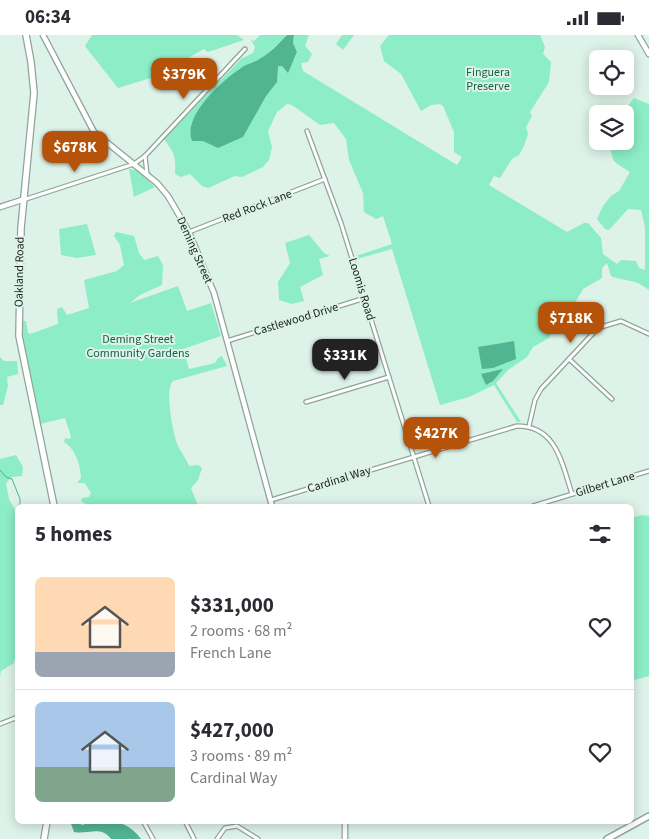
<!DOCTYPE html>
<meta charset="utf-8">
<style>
:root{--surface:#fff;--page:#f7f7f7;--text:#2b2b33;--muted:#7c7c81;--line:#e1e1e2;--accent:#b45309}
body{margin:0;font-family:"Source Sans 3",sans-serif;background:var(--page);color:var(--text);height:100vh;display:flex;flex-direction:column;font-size:19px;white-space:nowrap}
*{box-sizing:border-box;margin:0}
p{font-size:16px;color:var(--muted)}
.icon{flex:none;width:28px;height:28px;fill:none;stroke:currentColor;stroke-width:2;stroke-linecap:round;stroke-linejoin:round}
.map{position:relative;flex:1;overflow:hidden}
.side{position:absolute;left:15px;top:469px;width:619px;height:320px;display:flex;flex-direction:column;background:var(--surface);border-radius:8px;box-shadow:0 2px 12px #0003}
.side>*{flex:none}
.tools{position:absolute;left:589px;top:15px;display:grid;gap:10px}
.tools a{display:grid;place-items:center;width:45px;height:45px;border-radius:8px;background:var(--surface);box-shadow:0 2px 12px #0003;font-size:25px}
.price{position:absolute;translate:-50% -42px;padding:0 11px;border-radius:10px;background:var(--accent);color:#fff;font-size:16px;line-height:32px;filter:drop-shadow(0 1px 2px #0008)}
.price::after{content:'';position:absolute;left:50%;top:30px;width:15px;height:11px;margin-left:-8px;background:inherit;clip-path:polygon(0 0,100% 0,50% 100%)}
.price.current{background:#222;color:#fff}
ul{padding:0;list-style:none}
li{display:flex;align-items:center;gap:15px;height:125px;padding:0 20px}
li+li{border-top:1px solid var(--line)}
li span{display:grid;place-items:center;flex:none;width:140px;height:100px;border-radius:8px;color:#555}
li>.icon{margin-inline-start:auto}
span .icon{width:60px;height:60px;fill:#fffc;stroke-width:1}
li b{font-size:21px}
h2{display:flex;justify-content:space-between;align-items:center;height:60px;padding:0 20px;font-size:21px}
.status{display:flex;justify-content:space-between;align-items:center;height:35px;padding:0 25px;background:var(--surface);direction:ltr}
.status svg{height:14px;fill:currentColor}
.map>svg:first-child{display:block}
.green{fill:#8cedc6}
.water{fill:#51b591}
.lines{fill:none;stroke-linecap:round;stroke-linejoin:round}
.stream{stroke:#51b591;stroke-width:1}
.minor-casing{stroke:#90a49b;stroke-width:5.5}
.tertiary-casing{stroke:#90a49b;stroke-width:7}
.secondary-casing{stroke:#90a49b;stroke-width:8}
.primary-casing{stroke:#90a49b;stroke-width:8}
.minor{stroke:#fff;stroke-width:3}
.tertiary{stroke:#fff;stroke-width:4.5}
.secondary{stroke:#fff;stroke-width:5}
.primary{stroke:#fff;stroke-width:5.5}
.labels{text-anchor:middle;stroke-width:4;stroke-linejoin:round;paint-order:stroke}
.park-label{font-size:12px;fill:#136149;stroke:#ddf2e8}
.street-label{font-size:12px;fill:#202724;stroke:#ddf2e8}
</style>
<div class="status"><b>06:34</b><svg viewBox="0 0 49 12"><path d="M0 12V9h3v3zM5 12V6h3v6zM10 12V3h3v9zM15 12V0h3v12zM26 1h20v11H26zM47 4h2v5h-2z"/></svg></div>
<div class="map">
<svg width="649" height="804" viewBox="0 0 649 804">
<rect width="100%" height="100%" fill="#ddf2e8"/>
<g class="green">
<polygon points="92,0 237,0 244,5 208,17 204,14 154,42 118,53 85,11"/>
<path d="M260,0H287L270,16L294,25L297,17L293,8L294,0H309L305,11L312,19L308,27L301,28L303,36L457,130L462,122L454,117V97L443,71L440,69L431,70L421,76L401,39L384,26L380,11L389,0H540L545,12L543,19L551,27L549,47L530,77L532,81L526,92L528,99L524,111L519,120L512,124L500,143L494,141L489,150L567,197L584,188H588L601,203L603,219L617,229L621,225L636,226L639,233L645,235V192L641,175L628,174L609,195L605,194L597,184L603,171L611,161L619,156L630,137C613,126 611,128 611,106H625V79H622L634,63L649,69V255C632,242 628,248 611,241L607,228L602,233V243L583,254L572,273L562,277L552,287L553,294L549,303L533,312L527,322L508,335L496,348L521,387H517L494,350L469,362L440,370L392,214L357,224L356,221L392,209L383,181L376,184L364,177L363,158L349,125L346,104L334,88L320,90L292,70L287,69L277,77L268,96L272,112L269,125L263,132L242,142L235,141L208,153L202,151L190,139L181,142L175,139C176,122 175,119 164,104L241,24L253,18L255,12L251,5L254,6Z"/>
<polygon points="342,0 354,0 343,15 336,9"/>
<polygon points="129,134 139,136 155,152 134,162"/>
<polygon points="87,189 96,220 77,223 61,220 59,194"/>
<path d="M116,197L134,201L139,218L144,225L158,221L163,230L162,250L140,260L130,268L178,251L187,276L211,268L221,301L183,314L189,334L215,328L218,323L222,321L227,331L173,346C164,354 173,399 178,411C181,418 187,424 189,431L198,430L202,433L198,445L191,453L198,471H89L81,466L82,463L89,462L91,458L85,448H77L81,443C81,431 75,413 64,407L65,403L70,404L71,401L65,383L40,389L21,302L22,286H26L28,298L30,299L58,289L57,274L62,272L67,280L89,273L84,245L117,236L124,230L120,210L114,201Z"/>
<polygon points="309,200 324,218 330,221 319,224 323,240 300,252 304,266 292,269 279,265 278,247 290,228 285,208"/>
<polygon points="0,322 4,326 17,326 18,339 7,342 8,351 3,370 0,370"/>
<polygon points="16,420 23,432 22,441 12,442 6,448 9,464 17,479 17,613 14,628 1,636 0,642 0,424"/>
<polygon points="642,480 649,481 649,641 631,646 631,483"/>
</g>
<g class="water">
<path d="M287,0H294L293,8L297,17L288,38L282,31H278L277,47L266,61L243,102L218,113L203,106H192C182,80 224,44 244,31C249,28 256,27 261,23C270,18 279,8 287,0Z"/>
<polygon points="514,306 516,324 493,333 482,334 478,312"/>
<polygon points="503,334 493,346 486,350 481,339"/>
<path d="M70,786H77L82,790C104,783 127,784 141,804H111C101,790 87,800 74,797Z"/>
</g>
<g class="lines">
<polyline class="stream" points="0,435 6,442 12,444 20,464 20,471"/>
<g class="minor-casing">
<g id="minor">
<polyline points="307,96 341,188 429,471"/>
<polyline points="145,121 147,139"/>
<polyline points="23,165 134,129 145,121 245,14"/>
<polyline points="189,197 325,144"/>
<polyline points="227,306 365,263"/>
<polyline points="569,324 612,364"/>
<polyline points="306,367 389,342"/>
<polyline points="529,391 535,365 541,354 598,293 621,286 649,299"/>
<path d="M271,465L517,391C557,391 562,429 572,459"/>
<polyline points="533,471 649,436"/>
<polyline points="0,689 18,682"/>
<polyline points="143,786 153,804"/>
<polyline points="185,786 194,804"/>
<polyline points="217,804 225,793 237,791 258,804"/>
</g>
</g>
<g class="tertiary-casing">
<g id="tertiary">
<polyline points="43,0 94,97 157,148 168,161 189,197 214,258 272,471"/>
<polyline points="638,0 649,19"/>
<polyline points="0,172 22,165"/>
<polyline points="345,804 345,786"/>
</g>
</g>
<g class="secondary-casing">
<polyline id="secondary" points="607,804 649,781"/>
</g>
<g class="primary-casing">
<g id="primary">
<polyline points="26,0 31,27 34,58 21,193 19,301 54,471"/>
<polyline points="44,804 47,786"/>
</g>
</g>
<use href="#minor" class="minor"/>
<use href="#tertiary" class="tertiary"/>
<use href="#secondary" class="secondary"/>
<use href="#primary" class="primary"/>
</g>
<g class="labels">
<g class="park-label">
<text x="488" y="41">Finguera<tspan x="488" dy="14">Preserve</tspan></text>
<text x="138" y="308">Deming Street<tspan x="138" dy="14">Community Gardens</tspan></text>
</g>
<g class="street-label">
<text transform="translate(257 171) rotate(-21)" y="4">Red Rock Lane</text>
<text transform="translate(195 215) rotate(66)" y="4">Deming Street</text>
<text transform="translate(19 237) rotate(-89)" y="4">Oakland Road</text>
<text transform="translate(362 254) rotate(73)" y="4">Loomis Road</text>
<text transform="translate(296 284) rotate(-17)" y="4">Castlewood Drive</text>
<text transform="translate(339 444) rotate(-17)" y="4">Cardinal Way</text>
<text transform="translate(605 449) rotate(-17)" y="4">Gilbert Lane</text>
</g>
</g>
</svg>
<div class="tools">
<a><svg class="icon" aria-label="locate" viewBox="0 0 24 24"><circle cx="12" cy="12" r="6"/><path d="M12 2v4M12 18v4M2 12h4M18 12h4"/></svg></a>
<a><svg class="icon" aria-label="layers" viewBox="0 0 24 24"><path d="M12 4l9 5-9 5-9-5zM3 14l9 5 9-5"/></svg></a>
</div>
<b class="price" style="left:184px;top:65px">$379K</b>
<b class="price" style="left:75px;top:138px">$678K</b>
<b class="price" style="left:571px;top:309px">$718K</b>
<b class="price current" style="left:345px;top:346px">$331K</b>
<b class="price" style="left:436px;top:424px">$427K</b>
<section class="side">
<h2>5 homes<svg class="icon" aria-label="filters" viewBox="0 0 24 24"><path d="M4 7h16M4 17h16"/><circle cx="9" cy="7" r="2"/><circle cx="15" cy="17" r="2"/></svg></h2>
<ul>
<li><span style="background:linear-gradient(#ffd9b3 75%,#9aa5b1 0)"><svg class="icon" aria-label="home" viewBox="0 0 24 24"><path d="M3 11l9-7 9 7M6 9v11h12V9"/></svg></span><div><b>$331,000</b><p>2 rooms · 68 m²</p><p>French Lane</p></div><svg class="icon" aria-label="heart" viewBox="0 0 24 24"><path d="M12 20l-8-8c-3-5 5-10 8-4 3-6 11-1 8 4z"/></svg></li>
<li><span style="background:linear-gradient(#a9c7e8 65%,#7fa58c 0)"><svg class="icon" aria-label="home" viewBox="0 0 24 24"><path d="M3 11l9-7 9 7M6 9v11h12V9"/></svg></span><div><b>$427,000</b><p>3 rooms · 89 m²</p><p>Cardinal Way</p></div><svg class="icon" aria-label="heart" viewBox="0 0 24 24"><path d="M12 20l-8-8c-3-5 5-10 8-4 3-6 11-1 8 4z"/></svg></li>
</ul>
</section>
</div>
